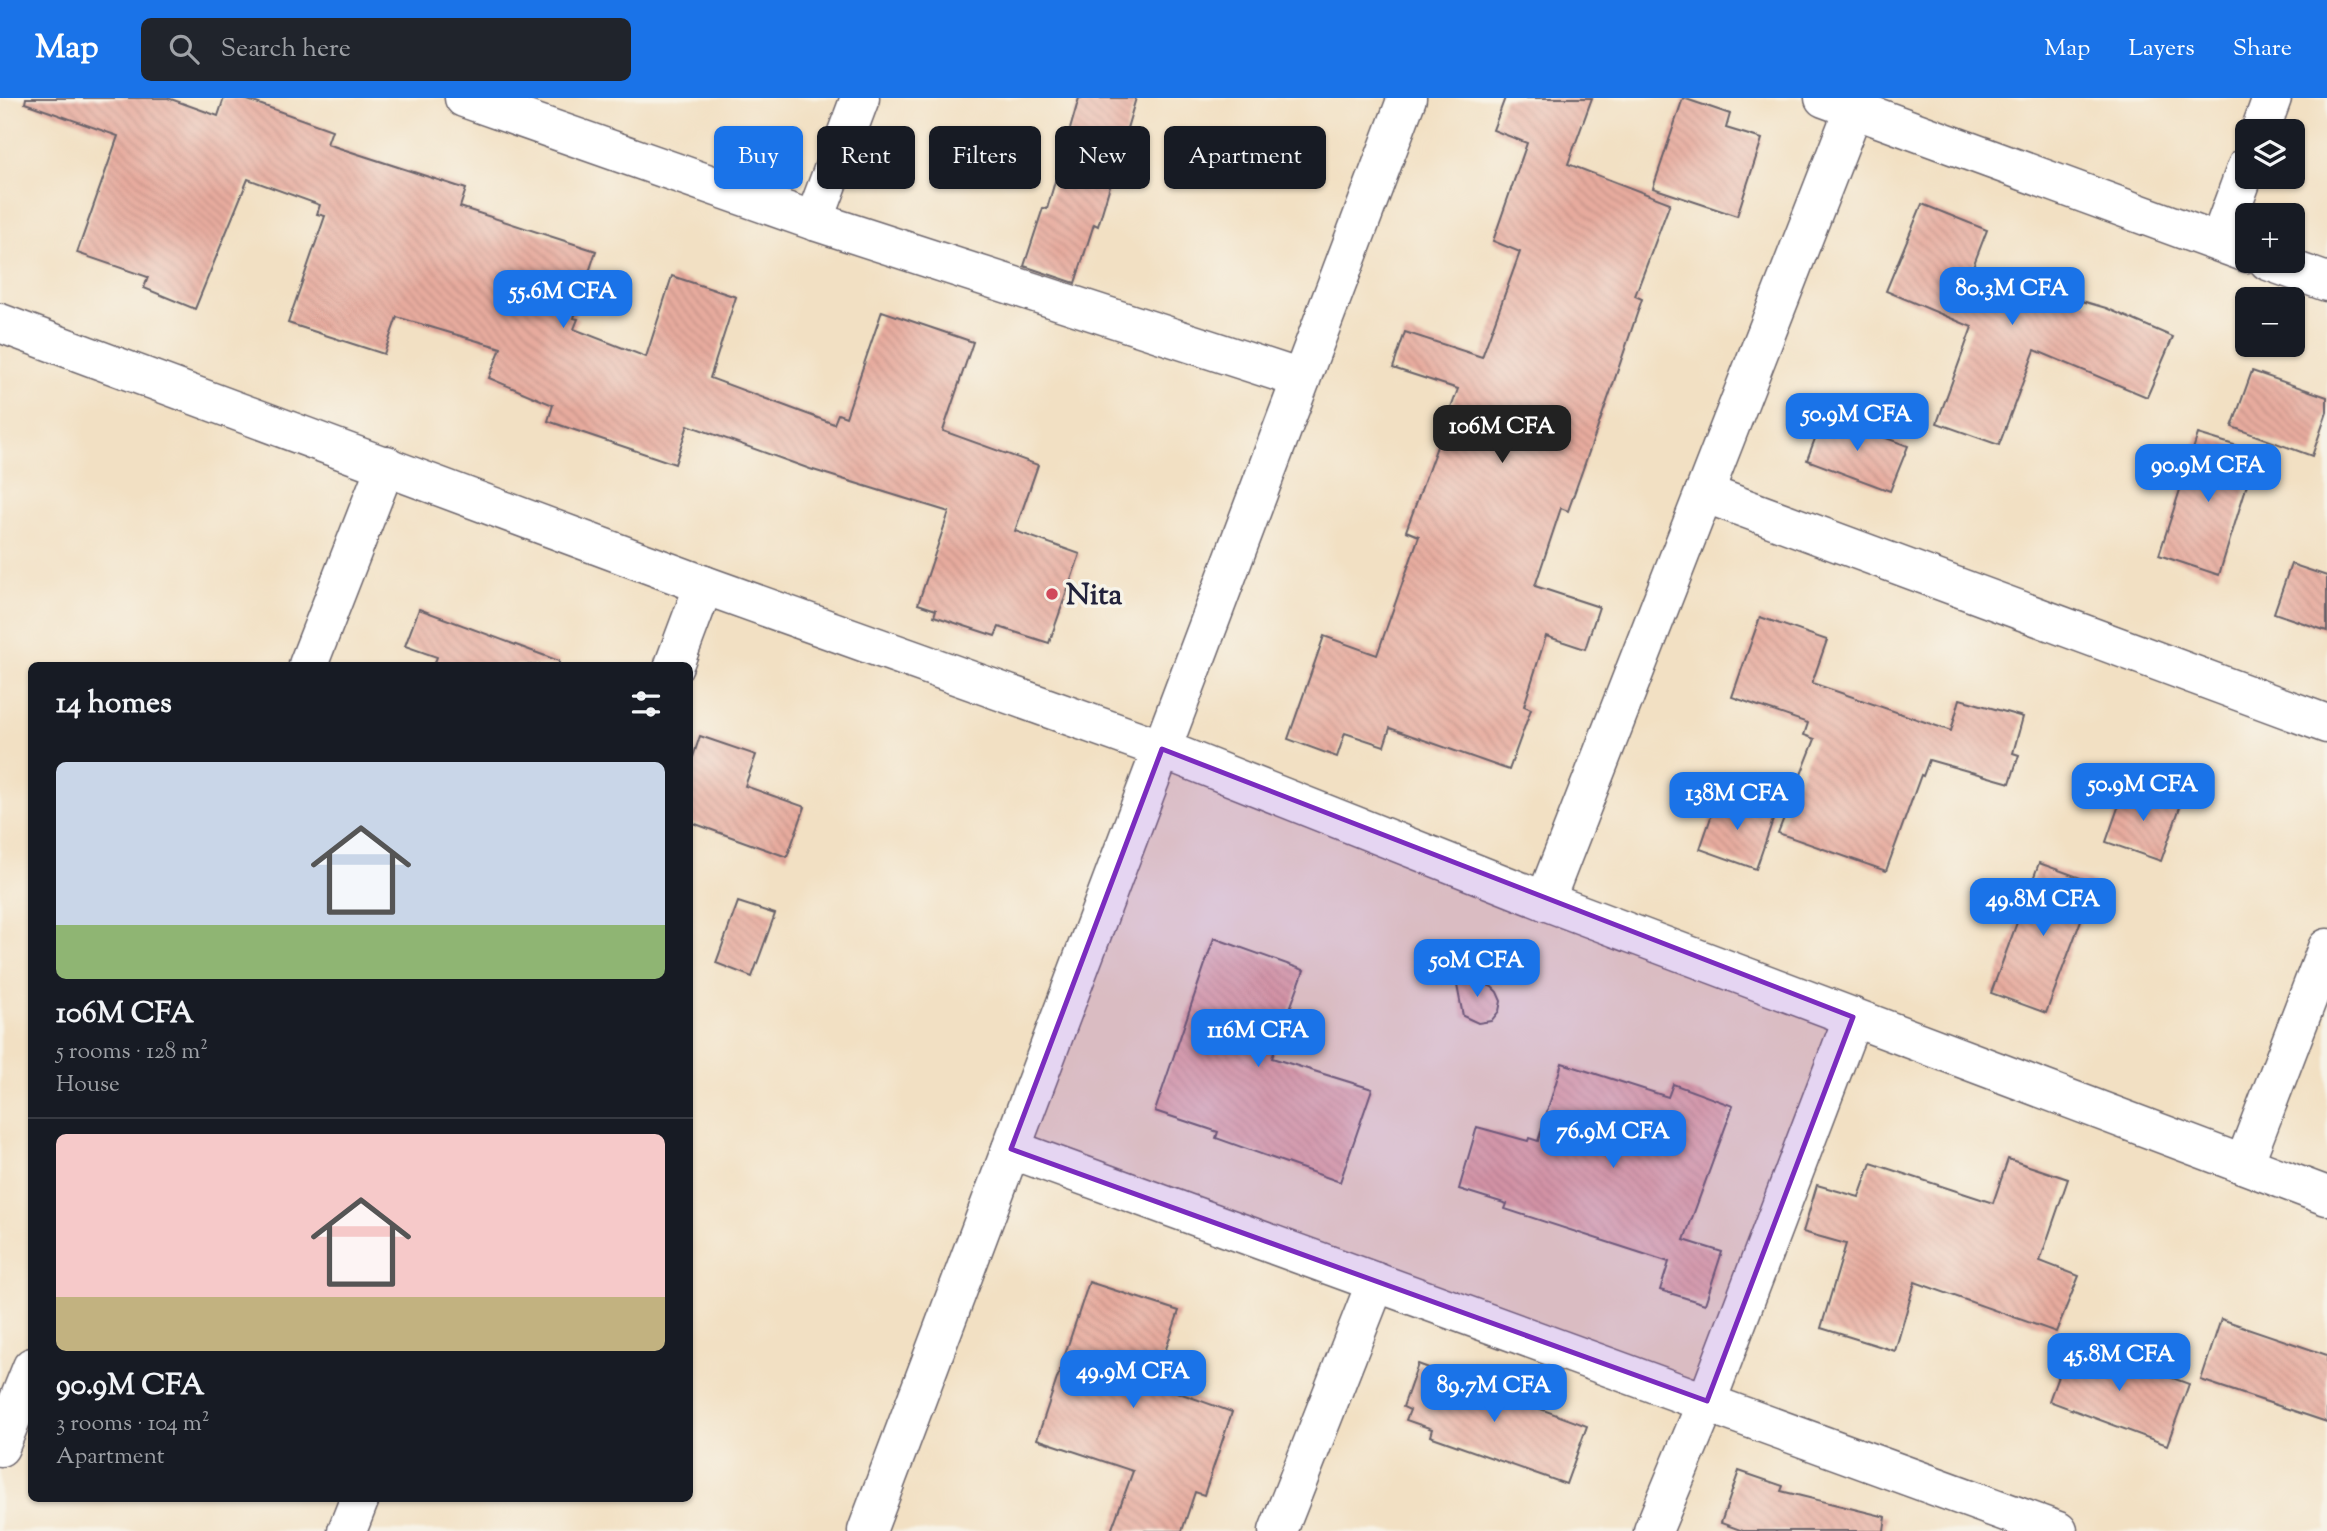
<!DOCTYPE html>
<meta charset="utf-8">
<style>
:root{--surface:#171b24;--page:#20242c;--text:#f1f3f6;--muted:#9ea1a6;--line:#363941;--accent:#1a73e8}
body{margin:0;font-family:"Sorts Mill Goudy",serif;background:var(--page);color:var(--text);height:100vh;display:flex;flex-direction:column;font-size:26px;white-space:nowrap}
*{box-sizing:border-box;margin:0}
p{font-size:23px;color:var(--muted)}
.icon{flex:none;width:38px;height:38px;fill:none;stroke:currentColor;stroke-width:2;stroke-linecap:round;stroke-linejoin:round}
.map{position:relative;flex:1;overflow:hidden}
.panel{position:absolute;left:28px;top:564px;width:665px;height:840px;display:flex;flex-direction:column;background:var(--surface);border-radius:10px;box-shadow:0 2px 5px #0004}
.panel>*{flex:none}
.hud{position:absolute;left:714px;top:28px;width:665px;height:63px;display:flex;gap:14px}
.buttons{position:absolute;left:2235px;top:21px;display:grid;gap:14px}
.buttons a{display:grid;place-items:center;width:70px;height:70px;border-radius:10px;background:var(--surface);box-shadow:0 2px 5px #0004;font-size:35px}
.price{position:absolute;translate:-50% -60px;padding:0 16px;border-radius:14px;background:var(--accent);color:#fff;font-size:23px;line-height:46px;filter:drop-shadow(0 2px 4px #0008)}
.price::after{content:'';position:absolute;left:50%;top:42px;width:21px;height:16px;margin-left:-10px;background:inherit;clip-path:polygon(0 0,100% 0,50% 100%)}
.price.on{background:#222;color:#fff}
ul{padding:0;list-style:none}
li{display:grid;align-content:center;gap:14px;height:371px;padding:0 28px}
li+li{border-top:2px solid var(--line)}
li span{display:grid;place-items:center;height:217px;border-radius:10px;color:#555}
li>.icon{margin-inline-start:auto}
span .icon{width:126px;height:126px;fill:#fffc;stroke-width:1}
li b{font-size:30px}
h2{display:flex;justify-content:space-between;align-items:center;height:84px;padding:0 28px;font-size:30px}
.tag{padding:0 24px;border-radius:10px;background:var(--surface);box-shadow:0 2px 5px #0004;font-size:24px;line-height:63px}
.tag.on{background:var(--accent);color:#fff}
header{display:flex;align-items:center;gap:42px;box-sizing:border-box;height:98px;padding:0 35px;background:var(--accent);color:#fff}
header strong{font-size:33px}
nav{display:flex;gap:38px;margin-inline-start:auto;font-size:24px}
.search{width:490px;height:63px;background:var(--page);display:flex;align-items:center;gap:18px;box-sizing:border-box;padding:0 24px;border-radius:10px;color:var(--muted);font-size:26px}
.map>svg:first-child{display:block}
.building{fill:url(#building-back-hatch)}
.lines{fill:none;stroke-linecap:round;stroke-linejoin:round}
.minor-casing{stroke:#6b646b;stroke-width:41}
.minor{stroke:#fff;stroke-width:38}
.marked{fill:#7b2cbf;fill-opacity:0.2;stroke:#7b2cbf;stroke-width:5;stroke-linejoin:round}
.poi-dot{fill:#d1495b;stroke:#f7f3e8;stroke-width:2.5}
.labels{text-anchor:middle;stroke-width:7;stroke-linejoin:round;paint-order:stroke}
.poi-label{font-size:30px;font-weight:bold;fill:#22223b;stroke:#f7f3e8;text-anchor:start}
</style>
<header>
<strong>Map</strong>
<div class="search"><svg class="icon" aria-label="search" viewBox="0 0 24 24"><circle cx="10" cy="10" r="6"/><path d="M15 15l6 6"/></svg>Search here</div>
<nav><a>Map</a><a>Layers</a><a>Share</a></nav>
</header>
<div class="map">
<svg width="2327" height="1433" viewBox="0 0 2327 1433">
<defs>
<pattern id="building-back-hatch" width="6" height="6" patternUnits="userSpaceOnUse" patternTransform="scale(1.75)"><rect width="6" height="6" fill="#e7ab9e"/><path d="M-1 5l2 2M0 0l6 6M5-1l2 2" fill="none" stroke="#c69389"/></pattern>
</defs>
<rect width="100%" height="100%" fill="#f7f3e8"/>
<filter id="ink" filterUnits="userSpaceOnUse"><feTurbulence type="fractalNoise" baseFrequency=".0143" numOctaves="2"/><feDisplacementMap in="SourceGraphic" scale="14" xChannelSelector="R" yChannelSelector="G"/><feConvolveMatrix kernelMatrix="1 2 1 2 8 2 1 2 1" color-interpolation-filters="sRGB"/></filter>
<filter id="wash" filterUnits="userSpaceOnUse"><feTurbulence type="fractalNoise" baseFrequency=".00686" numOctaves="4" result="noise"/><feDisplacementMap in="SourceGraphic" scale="28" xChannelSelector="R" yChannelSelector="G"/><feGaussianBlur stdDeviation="1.57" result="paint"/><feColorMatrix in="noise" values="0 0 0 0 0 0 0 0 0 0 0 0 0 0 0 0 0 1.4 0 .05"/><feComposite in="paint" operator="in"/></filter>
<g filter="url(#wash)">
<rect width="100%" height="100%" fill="#f2e0c3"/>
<g id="blocks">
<g class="building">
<polygon points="26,0 168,0 218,18 224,0 242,0 332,32 327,46 466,91 460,109 596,153 574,220 578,221 574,231 646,259 672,178 736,199 710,280 834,326 838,316 846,319 882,213 973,244 943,333 1038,367 1015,433 1080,456 1049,545 999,529 995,538 934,518 936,512 918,506 949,414 810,371 688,327 675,366 548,323 553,307 489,280 501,250 397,219 384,256 288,225 325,118 317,116 320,107 248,81 195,211 144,190 148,179 77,155 118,38 25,5"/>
<polygon points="1079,0 1136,0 1098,128 1094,126 1075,185 1024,168 1043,110 1047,111"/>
<polygon points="1505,0 1592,0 1568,66 1670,105 1635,198 1642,201 1610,295 1568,413 1561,410 1535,488 1599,509 1585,551 1546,538 1524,608 1531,611 1509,672 1390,630 1384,648 1345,635 1337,659 1288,641 1324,538 1377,557 1419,438 1406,433 1458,291 1393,270 1405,234 1482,259 1520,154 1493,143 1527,45 1493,32"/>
<polygon points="1683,0 1730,16 1726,30 1762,41 1737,118 1653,90"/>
<polygon points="1922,106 1987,132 1972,171 2106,210 2173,239 2147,299 2035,252 1999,347 1937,325 1972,229 1886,193"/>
<polygon points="2252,273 2327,299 2327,314 2312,358 2232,329"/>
<polygon points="1824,317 1908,348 1890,393 1807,362"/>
<polygon points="2198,336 2257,354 2219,477 2159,457"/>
<polygon points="2291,466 2327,478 2327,533 2274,515"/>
<polygon points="419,511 559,563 559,567 434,567 437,559 405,548"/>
<polygon points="1760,519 1827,542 1812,585 1951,633 1960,601 2023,619 2013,655 2019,657 2010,685 1929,662 1923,678 1921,677 1886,773 1778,735 1815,641 1804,637 1808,625 1732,599"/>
<polygon points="700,638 756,657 745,688 805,709 787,759 690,724 690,668"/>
<polygon points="2126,687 2181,706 2161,763 2106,744"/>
<polygon points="1719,696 1775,716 1756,771 1700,751"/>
<polygon points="2039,765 2095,785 2046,915 1991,895"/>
<polygon points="738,804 775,816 752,879 716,865"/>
<polygon points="1214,840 1304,872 1272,960 1372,991 1340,1084 1216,1040 1218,1034 1155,1013"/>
<polygon points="1454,872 1492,889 1497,894 1501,903 1499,913 1491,923 1478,925 1463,918"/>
<polygon points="1562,965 1668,999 1673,986 1733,1008 1684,1142 1722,1154 1705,1206 1660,1192 1669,1164 1505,1111 1507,1106 1459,1091 1477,1029 1528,1043 1529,1040 1538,1043"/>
<polygon points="2008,1061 2068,1081 2040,1163 2079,1178 2056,1234 1915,1184 1895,1253 1821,1230 1846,1146 1803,1134 1817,1087 1859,1099 1871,1065 1993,1105"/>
<polygon points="1089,1184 1179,1213 1154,1286 1232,1314 1204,1397 1195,1394 1182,1433 1111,1433 1133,1373 1037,1341"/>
<polygon points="2221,1221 2327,1257 2327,1324 2201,1282"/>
<polygon points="2071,1243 2189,1286 2167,1347 2049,1303"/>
<polygon points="1418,1266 1587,1328 1566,1386 1430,1338 1432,1331 1406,1322 1410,1312 1403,1309"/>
<polygon points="1739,1373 1783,1388 1781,1393 1886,1419 1884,1433 1743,1433 1721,1425"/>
</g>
</g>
</g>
<g filter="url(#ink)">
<use href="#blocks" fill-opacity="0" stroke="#6b646b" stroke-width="2"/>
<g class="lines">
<g class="minor-casing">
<g id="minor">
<polyline points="464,0 814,123 1301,281"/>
<polyline points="1824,0 2247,155"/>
<polyline points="2260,33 2272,0"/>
<polyline points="814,123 860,0"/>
<polyline points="2219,144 2247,68"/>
<polyline points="2268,163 2327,184"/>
<polyline points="0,225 704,487 1162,651 1545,803 2327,1098"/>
<polyline points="1704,395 2327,626"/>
<polyline points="308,567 386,367"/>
<polyline points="674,567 704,487"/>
<polyline points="1545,803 1858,0"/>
<polyline points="1011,1051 2058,1433"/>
<polyline points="2244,1066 2327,850"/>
<polyline points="0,1349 32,1269"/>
<polyline points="347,1433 360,1400"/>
<polyline points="867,1433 1407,0"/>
<polyline points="1278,1433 1376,1184"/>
<polyline points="1653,1433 1707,1303 1853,919"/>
</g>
</g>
<use href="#minor" class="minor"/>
</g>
</g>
<path class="marked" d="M1162,651L1853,919L1707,1303L1011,1051Z"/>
<circle class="poi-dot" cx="1052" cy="496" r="7"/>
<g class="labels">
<g class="poi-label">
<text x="1066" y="506">Nita</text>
</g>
</g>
</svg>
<div class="buttons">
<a><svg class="icon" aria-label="layers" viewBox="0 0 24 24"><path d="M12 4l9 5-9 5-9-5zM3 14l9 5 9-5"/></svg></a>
<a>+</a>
<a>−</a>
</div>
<b class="price" style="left:2012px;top:229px">80.3M CFA</b>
<b class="price" style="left:563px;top:232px">55.6M CFA</b>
<b class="price" style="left:1857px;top:355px">50.9M CFA</b>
<b class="price on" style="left:1502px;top:367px">106M CFA</b>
<b class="price" style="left:2208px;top:406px">90.9M CFA</b>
<b class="price" style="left:2143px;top:725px">50.9M CFA</b>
<b class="price" style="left:1737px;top:734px">138M CFA</b>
<b class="price" style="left:2043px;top:840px">49.8M CFA</b>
<b class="price" style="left:1477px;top:901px">50M CFA</b>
<b class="price" style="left:1258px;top:971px">116M CFA</b>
<b class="price" style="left:1613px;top:1072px">76.9M CFA</b>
<b class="price" style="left:2119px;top:1295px">45.8M CFA</b>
<b class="price" style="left:1133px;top:1312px">49.9M CFA</b>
<b class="price" style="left:1494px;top:1326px">89.7M CFA</b>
<div class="hud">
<a class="tag on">Buy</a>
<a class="tag">Rent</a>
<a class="tag">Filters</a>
<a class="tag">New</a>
<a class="tag">Apartment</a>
</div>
<section class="panel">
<h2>14 homes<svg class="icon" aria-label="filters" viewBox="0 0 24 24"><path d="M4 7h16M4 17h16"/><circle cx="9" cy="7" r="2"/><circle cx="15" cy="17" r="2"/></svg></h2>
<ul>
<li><span style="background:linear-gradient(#c9d6e8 75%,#8fb573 0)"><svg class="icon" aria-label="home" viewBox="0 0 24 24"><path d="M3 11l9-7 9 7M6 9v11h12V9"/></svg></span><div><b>106M CFA</b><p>5 rooms · 128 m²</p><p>House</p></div></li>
<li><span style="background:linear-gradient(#f6c9c9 75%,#c2b280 0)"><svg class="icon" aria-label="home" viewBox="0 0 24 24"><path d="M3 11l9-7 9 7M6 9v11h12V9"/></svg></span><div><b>90.9M CFA</b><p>3 rooms · 104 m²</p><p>Apartment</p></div></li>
</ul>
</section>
</div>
